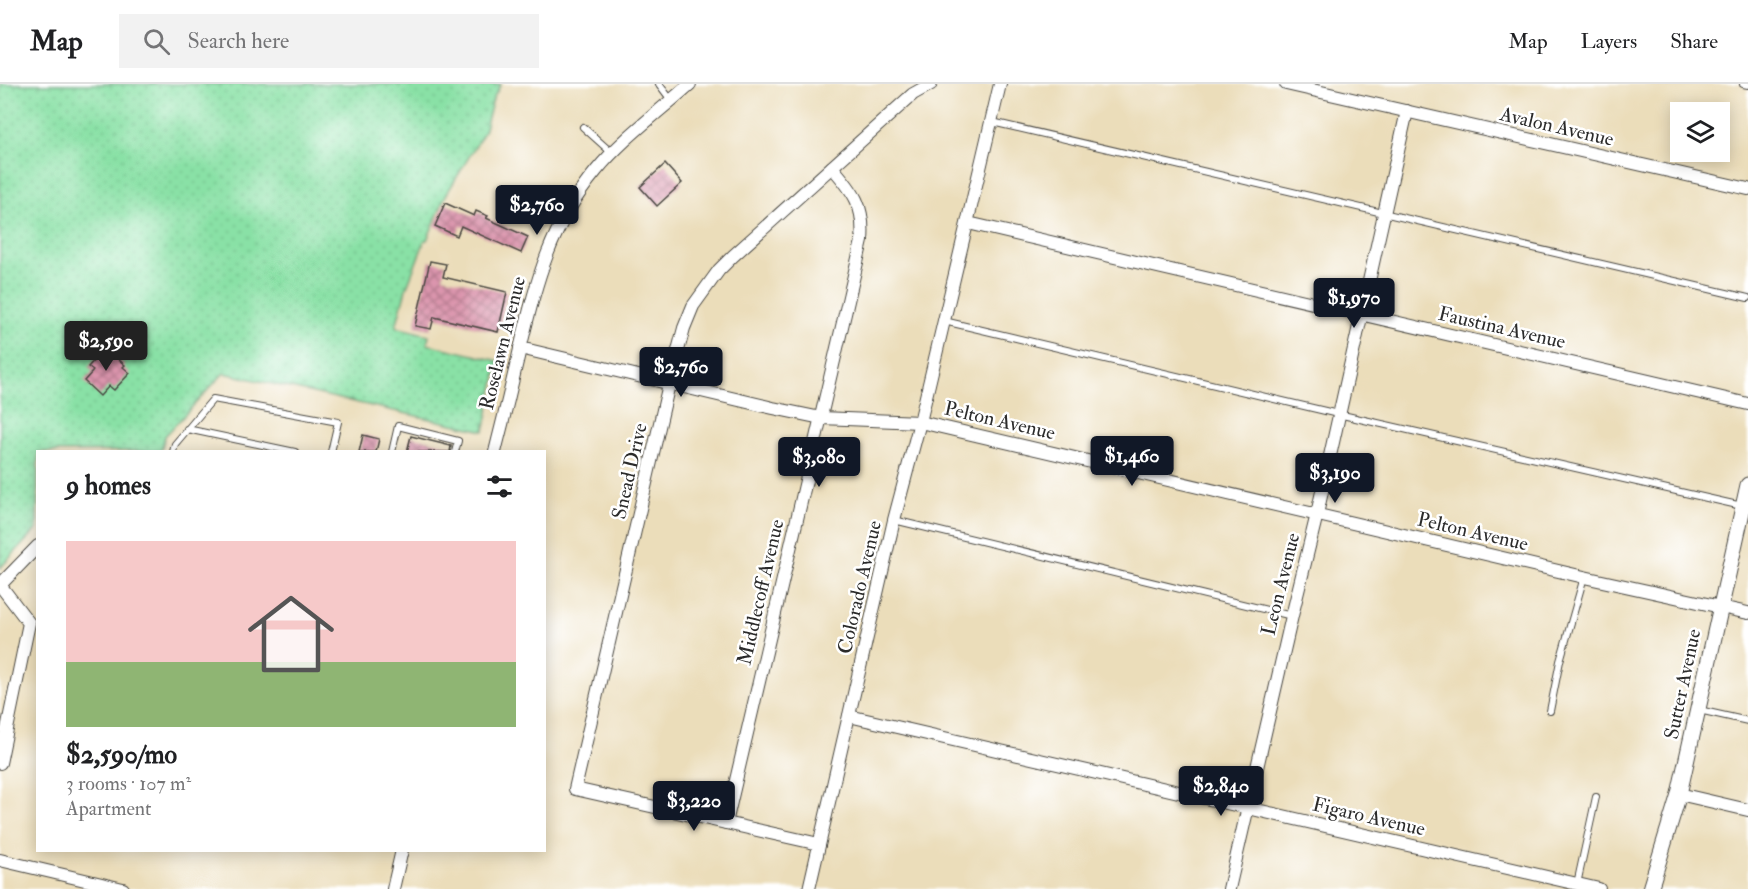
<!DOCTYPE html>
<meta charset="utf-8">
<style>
:root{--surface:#fff;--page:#f2f2f2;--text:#202124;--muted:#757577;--line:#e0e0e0;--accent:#111827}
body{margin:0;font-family:"IM FELL Double Pica",serif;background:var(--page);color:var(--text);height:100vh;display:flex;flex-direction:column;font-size:22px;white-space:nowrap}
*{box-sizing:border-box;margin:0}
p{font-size:20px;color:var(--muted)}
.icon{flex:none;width:33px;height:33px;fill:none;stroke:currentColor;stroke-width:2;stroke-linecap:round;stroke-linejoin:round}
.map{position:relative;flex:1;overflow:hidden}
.side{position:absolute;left:36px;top:366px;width:510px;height:402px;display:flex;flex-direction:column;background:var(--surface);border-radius:0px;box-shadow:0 3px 15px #0003}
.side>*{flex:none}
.fabs{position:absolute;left:1670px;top:18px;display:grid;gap:12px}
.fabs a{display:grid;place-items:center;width:60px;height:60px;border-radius:0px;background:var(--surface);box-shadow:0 3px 15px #0003;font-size:30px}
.price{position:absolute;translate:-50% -51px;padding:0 14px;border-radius:6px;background:var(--accent);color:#fff;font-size:20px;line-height:39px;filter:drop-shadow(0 2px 3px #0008)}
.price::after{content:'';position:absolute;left:50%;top:36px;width:18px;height:14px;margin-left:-9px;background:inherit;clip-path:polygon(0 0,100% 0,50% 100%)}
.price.current{background:#222;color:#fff}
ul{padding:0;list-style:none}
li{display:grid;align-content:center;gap:12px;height:318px;padding:0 30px}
li span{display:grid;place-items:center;height:186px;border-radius:0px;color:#555}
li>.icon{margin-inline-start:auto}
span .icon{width:108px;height:108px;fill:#fffc;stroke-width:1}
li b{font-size:26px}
h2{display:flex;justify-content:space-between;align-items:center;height:72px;padding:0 30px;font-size:26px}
header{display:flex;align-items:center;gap:36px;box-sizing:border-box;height:84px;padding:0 30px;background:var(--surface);border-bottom:2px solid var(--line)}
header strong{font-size:28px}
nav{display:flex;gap:33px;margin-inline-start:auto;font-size:21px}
.search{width:420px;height:54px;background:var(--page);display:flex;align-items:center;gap:15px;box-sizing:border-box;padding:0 21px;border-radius:0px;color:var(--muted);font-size:22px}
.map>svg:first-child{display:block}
.grass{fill:url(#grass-dots);stroke:#5a8668;stroke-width:1.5}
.building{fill:url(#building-cross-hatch)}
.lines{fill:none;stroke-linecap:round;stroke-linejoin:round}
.service-casing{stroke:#484640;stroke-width:8}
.minor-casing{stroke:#484640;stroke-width:14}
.tertiary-casing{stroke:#484640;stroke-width:17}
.service{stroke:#fff;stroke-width:6}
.minor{stroke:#fff;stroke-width:12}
.tertiary{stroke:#fff;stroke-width:15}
.labels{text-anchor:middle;stroke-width:5;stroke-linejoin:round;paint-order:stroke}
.street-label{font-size:20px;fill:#2b2b2b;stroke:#fff}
</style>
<header>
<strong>Map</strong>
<div class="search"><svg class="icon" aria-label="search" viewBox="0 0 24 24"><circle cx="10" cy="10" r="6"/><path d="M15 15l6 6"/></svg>Search here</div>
<nav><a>Map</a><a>Layers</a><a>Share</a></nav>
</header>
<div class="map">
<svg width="1748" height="805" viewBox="0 0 1748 805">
<defs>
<pattern id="grass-dots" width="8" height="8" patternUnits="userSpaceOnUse" patternTransform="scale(1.5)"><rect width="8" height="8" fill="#89e1a6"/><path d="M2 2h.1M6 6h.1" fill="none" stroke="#76c18f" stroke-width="1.8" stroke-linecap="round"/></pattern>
<pattern id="building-cross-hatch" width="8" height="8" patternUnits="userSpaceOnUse" patternTransform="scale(1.5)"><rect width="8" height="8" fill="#db95ad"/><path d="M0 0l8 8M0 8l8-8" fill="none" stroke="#b27a8d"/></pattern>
</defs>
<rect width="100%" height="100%" fill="#fff"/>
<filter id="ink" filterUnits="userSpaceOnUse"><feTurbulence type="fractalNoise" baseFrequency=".0167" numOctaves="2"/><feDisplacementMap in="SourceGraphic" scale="12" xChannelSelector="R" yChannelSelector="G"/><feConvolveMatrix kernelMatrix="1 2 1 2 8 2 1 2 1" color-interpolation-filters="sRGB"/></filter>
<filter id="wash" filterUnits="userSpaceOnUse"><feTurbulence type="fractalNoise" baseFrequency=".008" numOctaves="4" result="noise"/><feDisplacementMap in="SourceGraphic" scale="24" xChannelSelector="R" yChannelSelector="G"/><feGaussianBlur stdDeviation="1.35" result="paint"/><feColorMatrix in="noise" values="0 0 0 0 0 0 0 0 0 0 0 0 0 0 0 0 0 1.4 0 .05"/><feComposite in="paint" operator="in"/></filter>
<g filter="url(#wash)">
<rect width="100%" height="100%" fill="#ebddba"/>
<polygon class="grass" points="0,0 501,0 493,15 484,48 446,111 427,156 425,156 406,205 396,243 429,251 427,260 499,277 484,347 224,289 165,352 161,367 38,368 37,445 0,484"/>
<g id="blocks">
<g class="building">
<polygon points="665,80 682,99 657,122 640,103"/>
<polygon points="445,119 474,132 476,127 488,132 486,134 528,153 521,169 461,142 457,152 435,142"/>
<polygon points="430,177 446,180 443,193 507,208 498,248 434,233 431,245 415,242"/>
<polygon points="105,264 110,269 113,266 122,274 119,276 125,281 123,283 130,289 114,306 109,302 100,312 84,297 93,287 88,283"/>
<polygon points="363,351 379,355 376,368 359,368"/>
<polygon points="411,352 451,362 450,368 407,368"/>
</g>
</g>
</g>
<g filter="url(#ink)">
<use href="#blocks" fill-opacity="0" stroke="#484640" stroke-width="1.5"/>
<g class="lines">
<g class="service-casing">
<g id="service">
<polyline points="659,0 671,16"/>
<polyline points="1743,0 1748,1"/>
<polyline points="992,38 1748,214"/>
<polyline points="583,43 612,69"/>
<polyline points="530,105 558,120 566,128"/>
<polyline points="944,237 1338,330 1742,422"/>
<polyline points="187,345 295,368"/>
<polyline points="173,368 175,360 213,315 338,338 331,368"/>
<polyline points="392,368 398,342 458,357 455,368"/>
<polyline points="894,436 1292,532"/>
<polyline points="1699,626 1748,637"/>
<polyline points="1550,627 1560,577 1584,493"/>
<polyline points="1577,800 1596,713"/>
</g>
</g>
<g class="minor-casing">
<g id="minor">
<polyline points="1286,0 1748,105"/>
<polyline points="968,139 1748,320"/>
<polyline points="520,264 773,324 821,334 920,338 1584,493 1748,529"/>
<path d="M495,368C504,333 512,300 520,265C537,196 549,144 596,87C622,55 659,28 690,0"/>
<polyline points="0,501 38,462"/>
<polyline points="849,632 1599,805"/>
<polyline points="0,679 29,539 0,501"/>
<polyline points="1679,710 1748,726"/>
<path d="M726,739L862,157C865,122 854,108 832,83"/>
<polyline points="819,760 575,705 669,300 684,244 693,222 719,186 733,172 913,10 931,0"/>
<polyline points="0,776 123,805"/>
<polyline points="393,805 402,766"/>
<polyline points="809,805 894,436 920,338 1000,0"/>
<polyline points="1229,805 1292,532 1317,430 1407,27"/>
</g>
</g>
<g class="tertiary-casing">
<polyline id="tertiary" points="1650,805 1679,710 1748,401"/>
</g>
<use href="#service" class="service"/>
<use href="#minor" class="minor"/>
<use href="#tertiary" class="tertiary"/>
</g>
</g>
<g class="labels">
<g class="street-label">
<text transform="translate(1557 42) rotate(13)" y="7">Avalon Avenue</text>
<text transform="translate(1502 243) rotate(13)" y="7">Faustina Avenue</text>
<text transform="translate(502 259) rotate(-76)" y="7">Roselawn Avenue</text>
<text transform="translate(1000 336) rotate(13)" y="7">Pelton Avenue</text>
<text transform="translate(629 387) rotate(-77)" y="7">Snead Drive</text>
<text transform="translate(1473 447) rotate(13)" y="7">Pelton Avenue</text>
<text transform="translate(1280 500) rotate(-76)" y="7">Leon Avenue</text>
<text transform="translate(859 503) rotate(-77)" y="7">Colorado Avenue</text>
<text transform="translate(760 508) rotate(-77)" y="7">Middlecoff Avenue</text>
<text transform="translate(1682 600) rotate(-78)" y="7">Sutter Avenue</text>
<text transform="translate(1369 732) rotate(13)" y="7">Figaro Avenue</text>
</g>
</g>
</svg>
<div class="fabs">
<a><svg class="icon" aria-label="layers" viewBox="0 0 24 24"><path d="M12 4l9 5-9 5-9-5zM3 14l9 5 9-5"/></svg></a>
</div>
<b class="price" style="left:537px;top:152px">$2,760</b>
<b class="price" style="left:1354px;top:245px">$1,970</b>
<b class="price current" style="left:106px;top:288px">$2,590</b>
<b class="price" style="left:681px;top:314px">$2,760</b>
<b class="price" style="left:1132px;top:403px">$1,460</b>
<b class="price" style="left:819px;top:404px">$3,080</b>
<b class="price" style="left:1335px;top:420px">$3,190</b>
<b class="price" style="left:1221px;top:733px">$2,840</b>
<b class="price" style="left:694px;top:748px">$3,220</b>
<section class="side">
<h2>9 homes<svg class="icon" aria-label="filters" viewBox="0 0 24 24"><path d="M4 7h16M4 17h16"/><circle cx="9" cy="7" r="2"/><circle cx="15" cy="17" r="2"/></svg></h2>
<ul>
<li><span style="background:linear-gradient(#f6c9c9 65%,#8fb573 0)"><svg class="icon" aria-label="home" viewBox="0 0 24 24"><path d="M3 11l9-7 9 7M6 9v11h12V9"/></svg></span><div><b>$2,590/mo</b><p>3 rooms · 107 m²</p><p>Apartment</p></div></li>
</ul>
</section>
</div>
